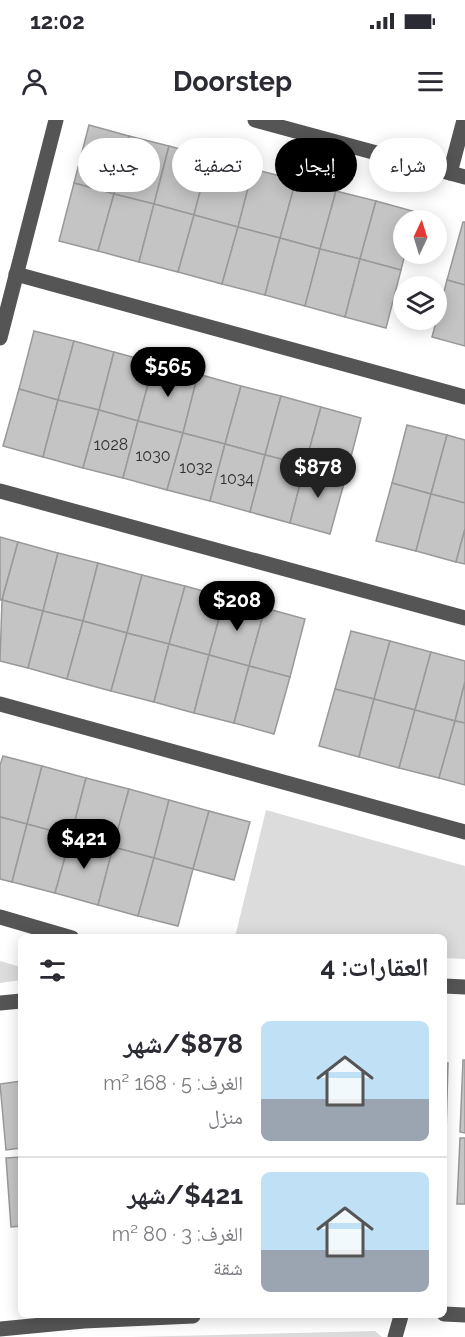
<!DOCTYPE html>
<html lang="ar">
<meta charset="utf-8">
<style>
:root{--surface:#fff;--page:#f2f2f3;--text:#2b2b33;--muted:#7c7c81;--line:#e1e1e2;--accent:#000}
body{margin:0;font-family:Raleway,"Noto Naskh Arabic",sans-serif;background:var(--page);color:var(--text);direction:rtl;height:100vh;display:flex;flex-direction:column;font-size:22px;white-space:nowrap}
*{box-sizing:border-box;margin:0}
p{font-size:20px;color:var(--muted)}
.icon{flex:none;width:33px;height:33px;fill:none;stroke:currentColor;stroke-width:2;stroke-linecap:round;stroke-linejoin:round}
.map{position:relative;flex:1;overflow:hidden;direction:ltr}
.panel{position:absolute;left:18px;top:814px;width:429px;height:384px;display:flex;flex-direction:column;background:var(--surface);border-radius:9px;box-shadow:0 3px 15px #0003;direction:rtl}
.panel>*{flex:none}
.hud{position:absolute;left:18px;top:18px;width:429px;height:54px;direction:rtl;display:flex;gap:12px}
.needle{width:39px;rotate:4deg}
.tools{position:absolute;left:393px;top:90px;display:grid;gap:12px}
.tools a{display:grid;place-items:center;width:54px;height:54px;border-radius:50%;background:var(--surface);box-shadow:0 3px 15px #0003;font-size:30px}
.price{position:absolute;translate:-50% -51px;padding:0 14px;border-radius:21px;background:var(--accent);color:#fff;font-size:20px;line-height:39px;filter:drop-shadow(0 2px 3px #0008)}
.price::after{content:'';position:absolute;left:50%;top:36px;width:18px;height:14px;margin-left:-9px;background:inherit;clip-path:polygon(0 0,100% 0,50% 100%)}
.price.active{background:#222;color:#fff}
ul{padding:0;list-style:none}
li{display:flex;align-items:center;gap:18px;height:150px;padding:0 18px}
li+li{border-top:2px solid var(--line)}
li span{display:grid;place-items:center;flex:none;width:168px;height:120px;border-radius:9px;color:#555}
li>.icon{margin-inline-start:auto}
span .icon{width:72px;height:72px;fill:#fffc;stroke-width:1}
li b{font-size:26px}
h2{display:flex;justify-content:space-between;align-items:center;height:72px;padding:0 18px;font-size:26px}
.pill{padding:0 21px;border-radius:27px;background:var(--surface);box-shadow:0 3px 15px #0003;font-size:21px;line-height:54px}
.pill.active{background:var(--accent);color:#fff}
.status{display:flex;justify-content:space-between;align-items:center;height:42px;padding:0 30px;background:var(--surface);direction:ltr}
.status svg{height:16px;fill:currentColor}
header{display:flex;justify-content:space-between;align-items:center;height:78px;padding:0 18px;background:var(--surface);font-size:27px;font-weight:700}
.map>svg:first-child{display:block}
.green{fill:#dcdcdc}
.building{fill:#c4c4c4;stroke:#999;stroke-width:1.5}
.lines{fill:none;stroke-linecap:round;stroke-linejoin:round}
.minor{stroke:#555;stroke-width:15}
.labels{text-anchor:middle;stroke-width:4.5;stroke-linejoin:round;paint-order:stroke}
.number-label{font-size:16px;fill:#313131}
</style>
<div class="status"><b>12:02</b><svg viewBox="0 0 49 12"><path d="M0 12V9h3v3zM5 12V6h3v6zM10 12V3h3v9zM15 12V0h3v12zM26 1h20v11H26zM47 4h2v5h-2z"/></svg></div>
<header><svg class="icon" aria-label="menu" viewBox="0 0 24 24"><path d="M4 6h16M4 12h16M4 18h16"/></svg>Doorstep<svg class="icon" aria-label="person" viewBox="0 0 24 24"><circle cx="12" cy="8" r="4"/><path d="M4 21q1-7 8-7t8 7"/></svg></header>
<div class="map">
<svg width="465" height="1217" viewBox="0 0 465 1217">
<rect width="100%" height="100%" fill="#fff"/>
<g class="green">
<polygon points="266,690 465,746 465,839 444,838 444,818 235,817"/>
<polygon points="0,841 21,847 21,860 0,863"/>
<polygon points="375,1211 382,1217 131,1217"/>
</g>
<g class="building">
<polygon points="89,5 129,16 114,74 74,63"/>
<polygon points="129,16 169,26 154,84 114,74"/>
<polygon points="169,26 209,37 194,95 154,84"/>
<polygon points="209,37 253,49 238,107 194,95"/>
<polygon points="253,49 296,60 280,118 238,107"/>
<polygon points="296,60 336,71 320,129 280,118"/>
<polygon points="74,63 114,74 98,131 59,121"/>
<polygon points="336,71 376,81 360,139 320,129"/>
<polygon points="114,74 154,84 139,142 98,131"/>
<polygon points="376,81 416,92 414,100 404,100 405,134 401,150 360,139"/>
<polygon points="154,84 194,95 178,152 139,142"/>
<polygon points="194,95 238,107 222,164 178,152"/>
<polygon points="463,102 465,102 465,165 447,160"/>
<polygon points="238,107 280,118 265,175 222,164"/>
<polygon points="280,118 320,129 305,186 265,175"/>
<polygon points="320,129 360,139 345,197 305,186"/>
<polygon points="360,139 401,150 386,208 345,197"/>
<polygon points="447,160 465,165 465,226 432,217"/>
<polygon points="34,211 74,221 58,280 19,269"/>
<polygon points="74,221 114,232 99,290 58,280"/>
<polygon points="114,232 154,243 138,301 99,290"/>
<polygon points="154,243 198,254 183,313 138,301"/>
<polygon points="198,254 241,266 225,324 183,313"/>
<polygon points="241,266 281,276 265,335 225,324"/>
<polygon points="19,269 58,280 43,337 3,326"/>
<polygon points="281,276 321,287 305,345 265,335"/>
<polygon points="58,280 99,290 83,348 43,337"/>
<polygon points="321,287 361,298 346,356 305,345"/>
<polygon points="99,290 138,301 123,358 83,348"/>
<polygon points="138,301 183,313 167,370 123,358"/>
<polygon points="407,305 447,315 431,374 392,363"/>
<polygon points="183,313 225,324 210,381 167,370"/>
<polygon points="447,315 465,320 465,383 431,374"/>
<polygon points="225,324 265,335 250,392 210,381"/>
<polygon points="265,335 305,345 290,403 250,392"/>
<polygon points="305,345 346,356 330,414 290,403"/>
<polygon points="392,363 431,374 416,431 376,421"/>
<polygon points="431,374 465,383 465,409 456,442 416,431"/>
<polygon points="465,409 465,444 456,442"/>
<polygon points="0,417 18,422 2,480 0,480"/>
<polygon points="18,422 58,433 43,491 2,480"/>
<polygon points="58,433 98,443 83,501 43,491"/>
<polygon points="98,443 142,455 127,513 83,501"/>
<polygon points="142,455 185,466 169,524 127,513"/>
<polygon points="185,466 225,477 209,535 169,524"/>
<polygon points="225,477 265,488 249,546 209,535"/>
<polygon points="2,480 43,491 28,548 0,541"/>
<polygon points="265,488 305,499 290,557 249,546"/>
<polygon points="43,491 83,501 67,559 28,548"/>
<polygon points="83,501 127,513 111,571 67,559"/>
<polygon points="351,511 390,521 374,579 335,569"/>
<polygon points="127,513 169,524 154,582 111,571"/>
<polygon points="390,521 431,532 415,590 374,579"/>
<polygon points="169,524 209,535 194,593 154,582"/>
<polygon points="431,532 465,541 465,562 455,601 415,590"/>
<polygon points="209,535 249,546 234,603 194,593"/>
<polygon points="249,546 290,557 274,614 234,603"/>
<polygon points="465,562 465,603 455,601"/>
<polygon points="335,569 374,579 359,637 319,626"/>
<polygon points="374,579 415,590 399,648 359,637"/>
<polygon points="415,590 455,601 439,658 399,648"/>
<polygon points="455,601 465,603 465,665 439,658"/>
<polygon points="3,636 42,646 27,704 0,697 0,645"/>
<polygon points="42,646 86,658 71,716 27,704"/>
<polygon points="86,658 129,669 113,727 71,716"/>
<polygon points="129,669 169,680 154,738 113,727"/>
<polygon points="169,680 209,691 193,749 154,738"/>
<polygon points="209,691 250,702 234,760 193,749"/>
<polygon points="0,697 27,704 12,762 0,759"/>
<polygon points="27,704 71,716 55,773 12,762"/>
<polygon points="71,716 113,727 98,785 55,773"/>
<polygon points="113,727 154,738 138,796 98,785"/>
<polygon points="154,738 193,749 178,806 138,796"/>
<polygon points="463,940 465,940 465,1013 460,1012"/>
<polygon points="444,943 448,943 446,1014 444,1014"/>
<polygon points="21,961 21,1028 6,1030 0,964"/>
<polygon points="460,1018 465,1018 465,1084 457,1084"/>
<polygon points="21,1037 21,1106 11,1107 6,1038"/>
</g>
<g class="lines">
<g class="minor">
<polyline points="255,0 465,57"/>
<polyline points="450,53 464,0"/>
<polyline points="16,154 465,277"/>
<polyline points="0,218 56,0"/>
<polyline points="0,371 465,498"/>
<polyline points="0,584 465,712"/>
<polyline points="0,797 72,818"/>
<polyline points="444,866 465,867"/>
<polyline points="0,883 21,881"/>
<polyline points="444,1194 465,1195"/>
<polyline points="0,1209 84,1201 193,1196"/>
<polyline points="395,1217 401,1196"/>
</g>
</g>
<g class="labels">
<g class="number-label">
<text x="111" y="330">1028</text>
<text x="153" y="341">1030</text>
<text x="196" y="353">1032</text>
<text x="237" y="364">1034</text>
</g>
</g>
</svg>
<div class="tools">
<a><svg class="needle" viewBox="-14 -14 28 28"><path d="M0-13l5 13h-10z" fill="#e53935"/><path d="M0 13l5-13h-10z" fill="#7c7c81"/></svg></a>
<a><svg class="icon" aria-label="layers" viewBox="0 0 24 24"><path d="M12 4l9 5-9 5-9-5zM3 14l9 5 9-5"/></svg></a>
</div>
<b class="price" style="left:168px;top:278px">$565</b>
<b class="price active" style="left:318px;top:379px">$878</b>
<b class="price" style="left:237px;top:512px">$208</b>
<b class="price" style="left:84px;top:750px">$421</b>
<div class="hud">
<a class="pill">شراء</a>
<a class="pill active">إيجار</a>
<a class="pill">تصفية</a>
<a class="pill">جديد</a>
</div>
<section class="panel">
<h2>العقارات: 4<svg class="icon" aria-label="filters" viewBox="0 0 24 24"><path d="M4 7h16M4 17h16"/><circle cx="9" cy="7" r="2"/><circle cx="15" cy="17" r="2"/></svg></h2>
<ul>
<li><span style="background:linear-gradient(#bfe0f5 65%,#9aa5b1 0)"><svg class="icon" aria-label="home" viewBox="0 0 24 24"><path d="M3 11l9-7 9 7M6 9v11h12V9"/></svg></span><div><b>$878/شهر</b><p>الغرف: 5 · 168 m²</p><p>منزل</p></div></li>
<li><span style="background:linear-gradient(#bfe0f5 65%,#9aa5b1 0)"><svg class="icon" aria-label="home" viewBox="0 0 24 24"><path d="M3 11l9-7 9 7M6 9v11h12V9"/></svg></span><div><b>$421/شهر</b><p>الغرف: 3 · 80 m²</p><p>شقة</p></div></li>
</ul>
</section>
</div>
